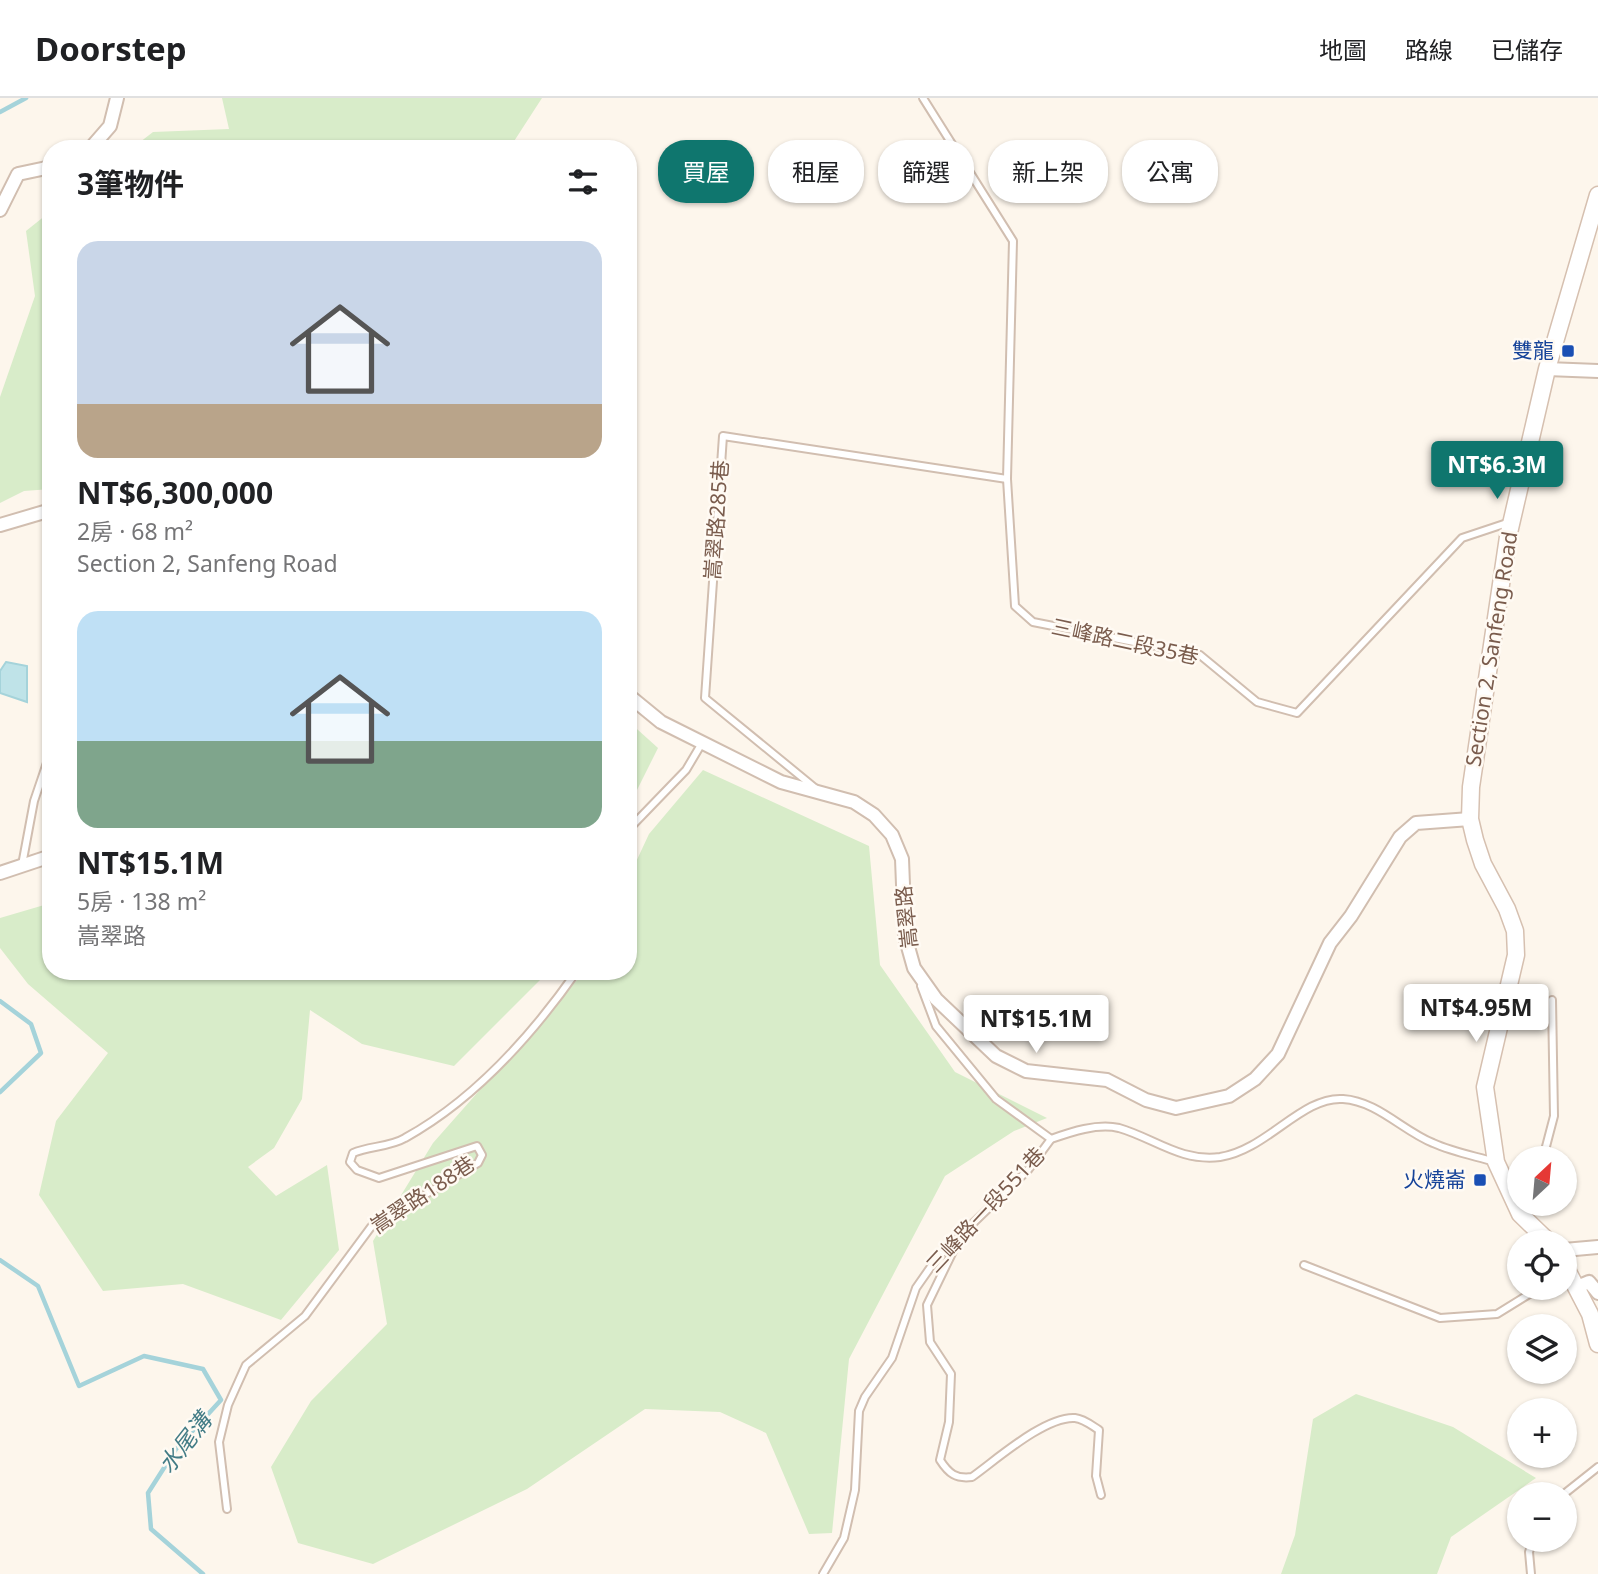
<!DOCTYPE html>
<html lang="zh-TW">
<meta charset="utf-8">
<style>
:root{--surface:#fff;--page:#f2f2f2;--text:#202124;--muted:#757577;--line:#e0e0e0;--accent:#0f766e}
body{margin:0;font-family:"Noto Sans","Noto Sans TC",sans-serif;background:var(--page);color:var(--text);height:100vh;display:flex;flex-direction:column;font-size:26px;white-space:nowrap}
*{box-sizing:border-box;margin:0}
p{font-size:23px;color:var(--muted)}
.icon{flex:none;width:38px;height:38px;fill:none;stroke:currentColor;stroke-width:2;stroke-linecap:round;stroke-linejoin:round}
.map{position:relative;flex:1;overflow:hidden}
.side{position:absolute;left:42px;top:42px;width:595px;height:840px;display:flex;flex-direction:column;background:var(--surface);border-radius:28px;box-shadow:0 2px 5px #0004}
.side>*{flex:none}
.guide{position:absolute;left:658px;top:42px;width:665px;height:63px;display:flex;gap:14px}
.needle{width:46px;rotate:26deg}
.tools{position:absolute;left:1507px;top:1048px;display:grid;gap:14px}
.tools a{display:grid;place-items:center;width:70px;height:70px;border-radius:50%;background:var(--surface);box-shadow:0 2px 5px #0004;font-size:35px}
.price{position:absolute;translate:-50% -60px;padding:0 16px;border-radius:7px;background:#fff;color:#222;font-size:23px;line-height:46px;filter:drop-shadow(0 2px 4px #0008)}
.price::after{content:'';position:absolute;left:50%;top:42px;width:21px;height:16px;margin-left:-10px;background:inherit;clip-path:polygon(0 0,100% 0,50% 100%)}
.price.active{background:var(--accent);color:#fff}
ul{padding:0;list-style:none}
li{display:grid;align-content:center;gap:14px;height:371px;padding:0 35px}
li span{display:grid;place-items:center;height:217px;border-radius:21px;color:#555}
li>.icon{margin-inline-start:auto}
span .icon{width:126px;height:126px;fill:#fffc;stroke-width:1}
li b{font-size:30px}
h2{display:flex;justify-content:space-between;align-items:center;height:84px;padding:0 35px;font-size:30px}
.tag{padding:0 24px;border-radius:28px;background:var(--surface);box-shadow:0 2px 5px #0004;font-size:24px;line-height:63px}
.tag.active{background:var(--accent);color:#fff}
header{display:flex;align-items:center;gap:42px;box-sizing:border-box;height:98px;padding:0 35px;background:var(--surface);border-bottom:2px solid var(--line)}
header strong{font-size:33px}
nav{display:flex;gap:38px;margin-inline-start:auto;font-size:24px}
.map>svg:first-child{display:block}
.green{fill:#d8ecc9}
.water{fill:#bfe3e8;stroke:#a5d3da;stroke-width:2}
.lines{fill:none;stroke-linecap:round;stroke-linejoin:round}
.stream{stroke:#a5d3da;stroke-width:4.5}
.lane-casing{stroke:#d1beb0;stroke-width:10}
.street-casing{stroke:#d1beb0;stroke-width:16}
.secondary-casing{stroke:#d6c0b0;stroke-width:19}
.lane{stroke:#fff;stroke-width:6}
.street{stroke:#fff;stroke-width:12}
.secondary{stroke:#fff;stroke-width:16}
.transit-dot{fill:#1a4fb4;stroke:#fffaf3;stroke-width:2.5}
.labels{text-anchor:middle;stroke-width:5;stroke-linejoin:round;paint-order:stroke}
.transit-label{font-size:21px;fill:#164399;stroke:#fffaf3;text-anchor:end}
.street-label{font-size:21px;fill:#7a5c4d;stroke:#fffaf3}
.water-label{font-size:23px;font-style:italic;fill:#437c86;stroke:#fffaf3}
</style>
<header>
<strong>Doorstep</strong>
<nav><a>地圖</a><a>路線</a><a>已儲存</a></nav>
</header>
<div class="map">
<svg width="1598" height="1476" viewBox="0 0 1598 1476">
<rect width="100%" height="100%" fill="#fdf6ec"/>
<g class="green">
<polygon points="222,0 542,0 509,51 131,51 153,34 229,31"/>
<polygon points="51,113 51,391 24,393 0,405 0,299 35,198 26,133"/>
<polygon points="628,623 658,650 628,710"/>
<polygon points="703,672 869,748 880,867 955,974 1047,1020 1014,1033 945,1078 849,1261 832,1435 809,1436 766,1335 720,1314 645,1311 527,1391 373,1466 298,1445 271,1369 311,1303 387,1226 373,1143 433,1045 585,873 628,873 628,781 649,736"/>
<polygon points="51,805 51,873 549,873 454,968 362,946 310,912 302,1001 274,1050 248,1069 276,1098 327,1067 339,1152 281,1222 183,1186 103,1193 39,1097 56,1023 108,955 28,886 0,850 0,820"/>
<polygon points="1356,1296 1453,1329 1536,1380 1451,1439 1437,1476 1281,1476 1295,1437 1313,1321"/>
</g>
<polygon class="water" points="6,564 27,568 27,604 0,595 0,573"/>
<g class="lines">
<g class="stream">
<polyline points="0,14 26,0"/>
<polyline points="0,903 31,926 41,955 0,994"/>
<polyline points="0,1162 38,1188 79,1288 144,1258 203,1271 221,1302 176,1351 148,1395 151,1431 203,1476"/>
</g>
<g class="lane-casing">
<g id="lane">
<polyline points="923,0 1013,143 1007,381 1015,508 1033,524 1200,557 1257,604 1297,615 1462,440 1510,424"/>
<polyline points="815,690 705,600 723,338 1007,381"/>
<polyline points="628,732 686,672 702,645"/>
<polyline points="22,767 34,703 51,653"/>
<polyline points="921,888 936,928 996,1001 1051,1041"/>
<polyline points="1543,1060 1554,1018 1552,902"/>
<polyline points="1509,1090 1519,1081"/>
<path d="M959,1141L927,1207L930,1244L951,1276L949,1324L940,1362C949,1376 956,1381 972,1379C996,1362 1045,1318 1075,1320C1084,1321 1091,1327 1099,1332L1096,1378L1101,1397"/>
<polyline points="1304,1167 1440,1220 1497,1216 1539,1190"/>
<polyline points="1564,1396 1598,1369"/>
<path d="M227,1411L219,1344L228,1307L246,1267L305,1218L371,1129L478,1065L482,1057L477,1048L379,1080L357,1072L350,1064L353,1055C369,1048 390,1049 405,1040C474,1002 532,937 577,873"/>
<path d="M823,1476L844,1440L855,1392L859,1313L865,1299L892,1260L916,1190L937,1160L1028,1072L1051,1041C1071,1034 1097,1025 1119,1030C1154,1040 1180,1064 1220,1059C1267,1052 1302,998 1343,1001C1377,1003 1403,1033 1433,1045C1453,1054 1475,1058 1495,1064"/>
<polyline points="1531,1476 1529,1454 1533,1442"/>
</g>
</g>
<g class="street-casing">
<g id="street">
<polyline points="90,51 110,28 117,0"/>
<polyline points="0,112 18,76 51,69"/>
<polyline points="1547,271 1598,273"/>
<polyline points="0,427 51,412"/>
<polyline points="628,597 661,624 781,684 854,704 874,717 892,737 902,761 905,838 914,870 936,901 996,958 1026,973 1107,982 1146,1002 1176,1010 1229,998 1255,981 1278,956 1330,845 1351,818 1400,739 1416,725 1470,721"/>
<polyline points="0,775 51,758"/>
<polyline points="1564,1152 1598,1149"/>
<polyline points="1577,1189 1589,1184 1598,1195"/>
</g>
</g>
<g class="secondary-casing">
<g id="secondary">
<polyline points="1549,1144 1520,1116 1496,1064 1485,989 1516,857 1515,833 1507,811 1483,766 1475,742 1470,721 1471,689 1508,439 1547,271 1598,97"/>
<polyline points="1564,1166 1590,1216 1598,1246"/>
</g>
</g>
<use href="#lane" class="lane"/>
<use href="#street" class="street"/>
<use href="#secondary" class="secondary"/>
</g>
<g class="transit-dot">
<rect x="1561" y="246" width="14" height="14" rx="3.5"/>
<rect x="1473" y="1075" width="14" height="14" rx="3.5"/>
</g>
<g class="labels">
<g class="transit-label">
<text x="1554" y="260">雙龍</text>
<text x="1466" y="1089">火燒崙</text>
</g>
<g class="street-label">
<text transform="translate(717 422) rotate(-86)" y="7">嵩翠路285巷</text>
<text transform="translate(1125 544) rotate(12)" y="7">三峰路二段35巷</text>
<text transform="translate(1492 551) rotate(-81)" y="7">Section 2, Sanfeng Road</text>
<text transform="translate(907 819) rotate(-96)" y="7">嵩翠路</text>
<text transform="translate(423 1097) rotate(-34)" y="7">嵩翠路188巷</text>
<text transform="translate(986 1112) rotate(-47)" y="7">三峰路一段551巷</text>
</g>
<g class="water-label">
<text transform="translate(185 1345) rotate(-52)" y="8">水尾溝</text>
</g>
</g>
</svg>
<div class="tools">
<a><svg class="needle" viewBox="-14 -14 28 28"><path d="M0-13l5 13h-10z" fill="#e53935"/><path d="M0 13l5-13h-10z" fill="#757577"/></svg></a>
<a><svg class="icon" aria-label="locate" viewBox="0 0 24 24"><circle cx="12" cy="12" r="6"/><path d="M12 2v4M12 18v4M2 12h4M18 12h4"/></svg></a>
<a><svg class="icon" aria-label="layers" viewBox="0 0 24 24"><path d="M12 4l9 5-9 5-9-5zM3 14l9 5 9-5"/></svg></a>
<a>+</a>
<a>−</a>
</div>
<b class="price active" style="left:1497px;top:403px">NT$6.3M</b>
<b class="price" style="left:1476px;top:946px">NT$4.95M</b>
<b class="price" style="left:1036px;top:957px">NT$15.1M</b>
<div class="guide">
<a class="tag active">買屋</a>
<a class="tag">租屋</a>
<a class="tag">篩選</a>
<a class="tag">新上架</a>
<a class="tag">公寓</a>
</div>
<section class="side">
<h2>3筆物件<svg class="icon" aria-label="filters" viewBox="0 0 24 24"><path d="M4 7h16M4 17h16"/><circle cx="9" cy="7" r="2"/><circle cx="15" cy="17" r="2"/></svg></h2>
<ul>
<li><span style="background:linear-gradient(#c9d6e8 75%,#b9a48a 0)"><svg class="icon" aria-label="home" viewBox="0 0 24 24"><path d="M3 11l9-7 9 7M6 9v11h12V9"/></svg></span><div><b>NT$6,300,000</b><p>2房 · 68 m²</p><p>Section 2, Sanfeng Road</p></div></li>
<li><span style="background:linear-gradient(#bfe0f5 60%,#7fa58c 0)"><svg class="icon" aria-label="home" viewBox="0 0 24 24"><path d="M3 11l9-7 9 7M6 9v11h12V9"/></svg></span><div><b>NT$15.1M</b><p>5房 · 138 m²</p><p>嵩翠路</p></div></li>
</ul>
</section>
</div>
